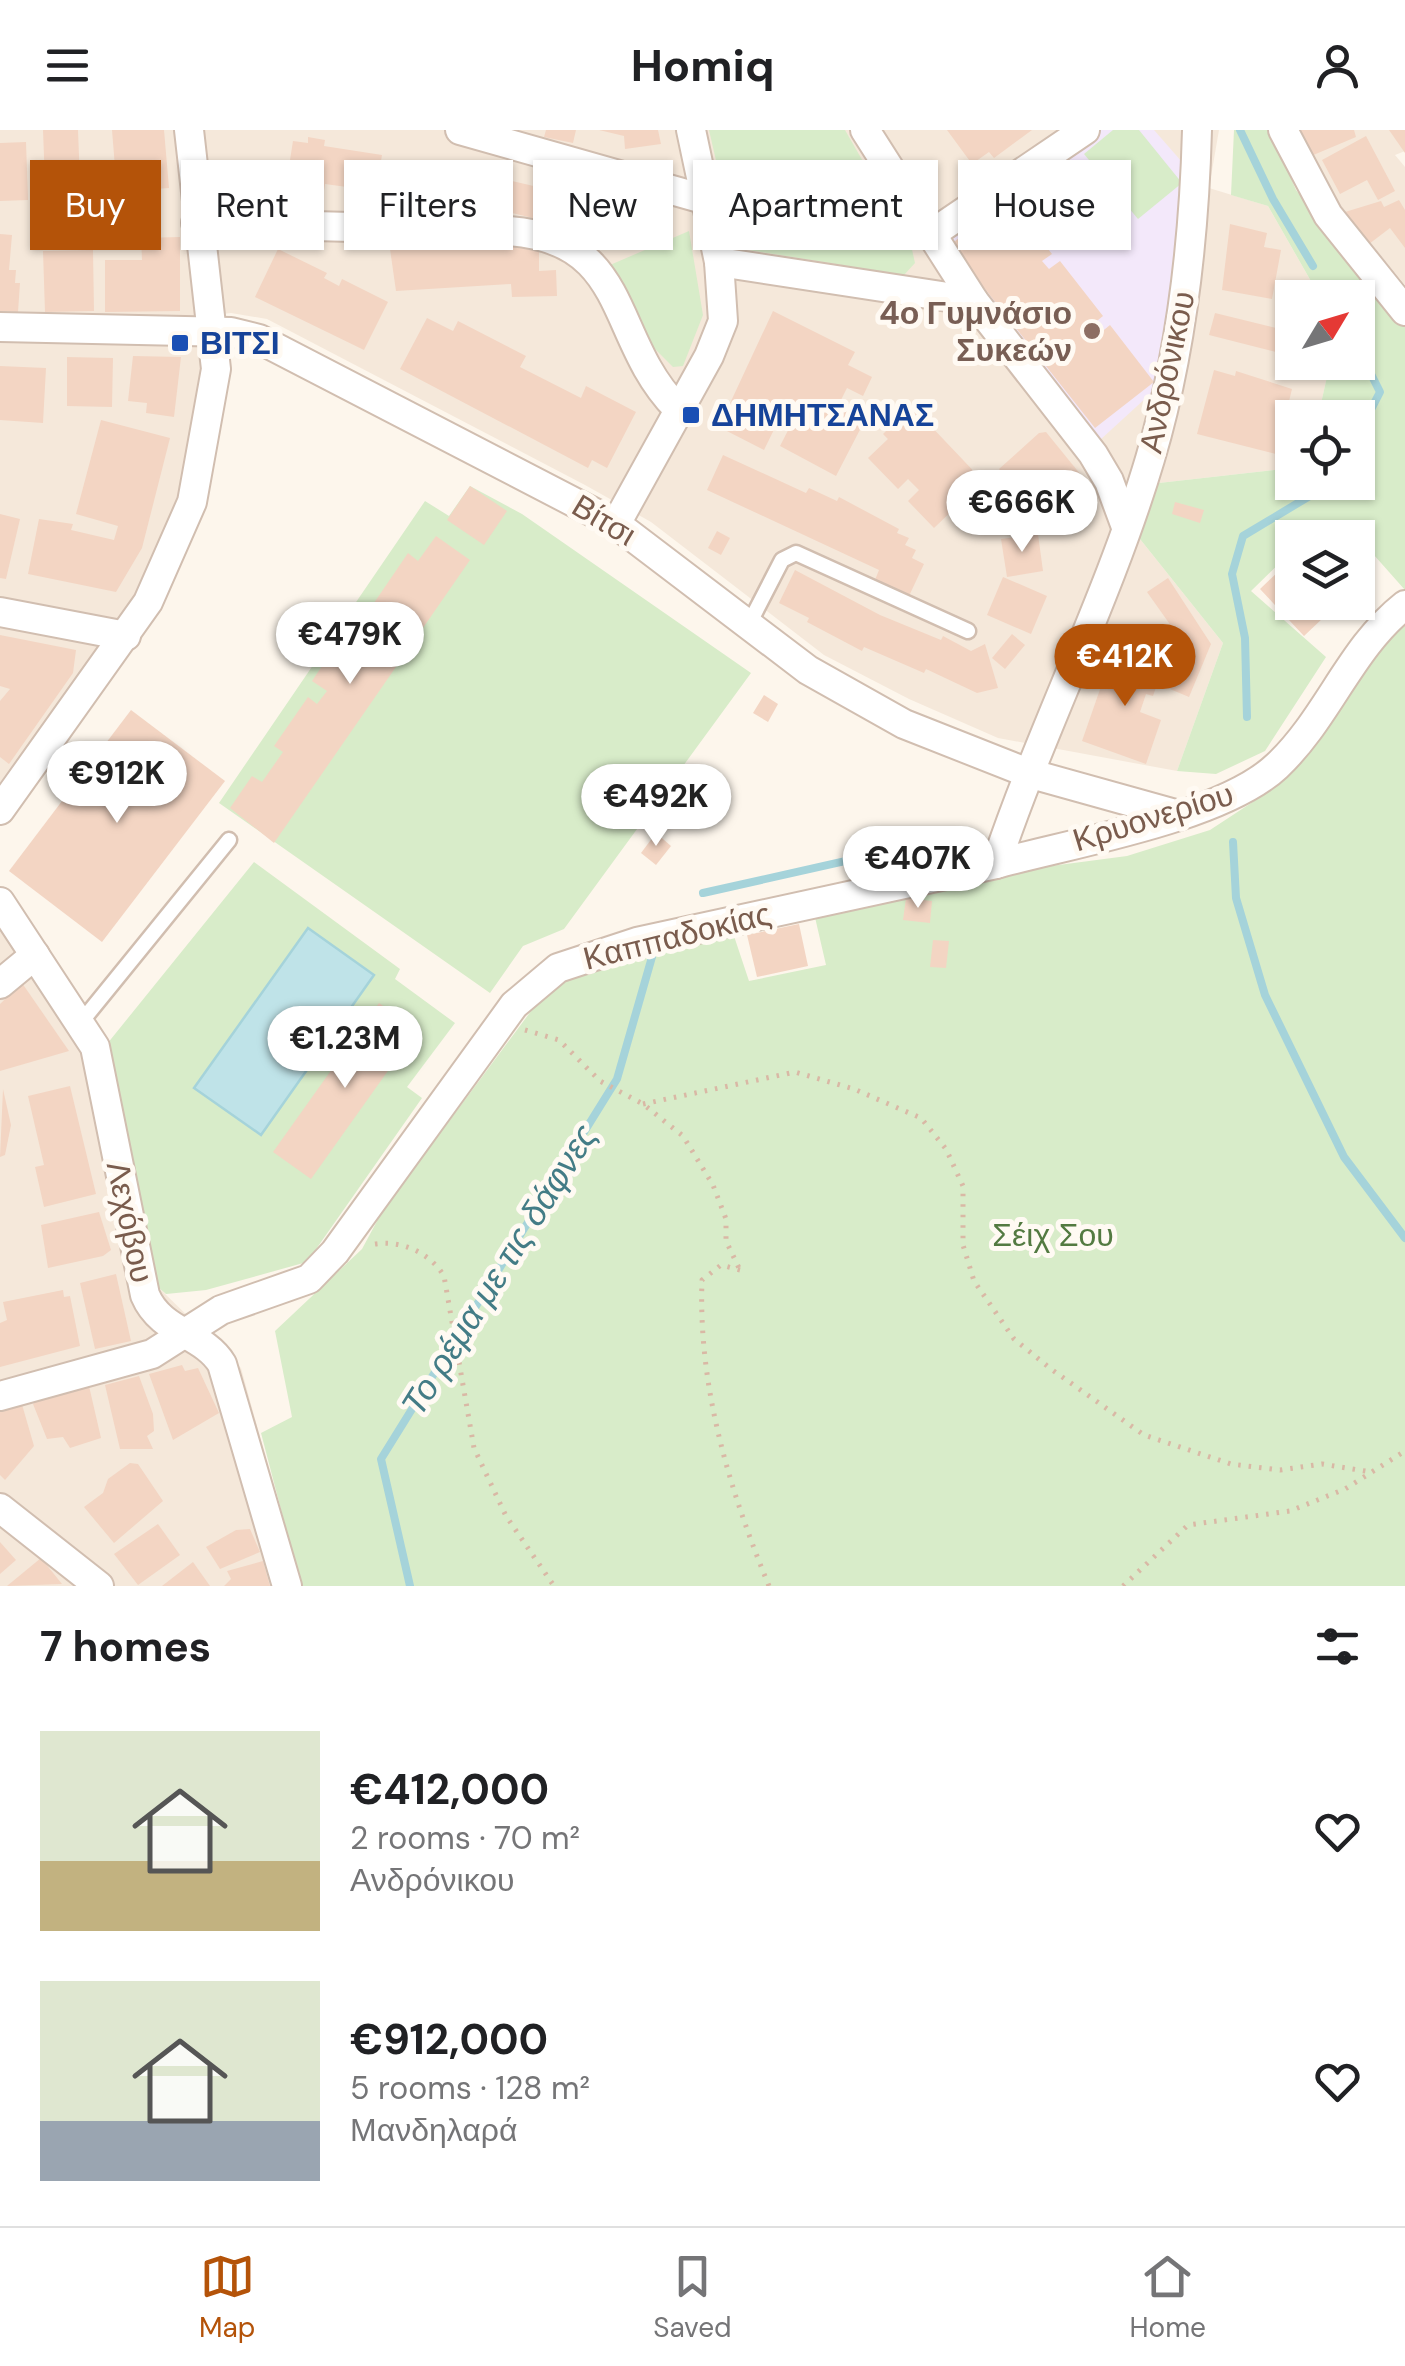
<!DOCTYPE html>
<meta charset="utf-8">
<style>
:root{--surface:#fff;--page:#f6f6f6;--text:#202124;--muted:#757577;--line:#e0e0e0;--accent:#b45309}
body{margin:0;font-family:"DM Sans",sans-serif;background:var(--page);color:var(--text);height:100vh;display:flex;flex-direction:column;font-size:38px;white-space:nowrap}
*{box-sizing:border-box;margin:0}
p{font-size:32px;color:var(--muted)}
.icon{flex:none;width:55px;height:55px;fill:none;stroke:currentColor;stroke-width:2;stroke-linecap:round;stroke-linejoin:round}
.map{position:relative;height:1456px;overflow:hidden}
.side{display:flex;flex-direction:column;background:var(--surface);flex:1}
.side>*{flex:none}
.guide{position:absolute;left:30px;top:30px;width:1345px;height:90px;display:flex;gap:20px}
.needle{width:65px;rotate:52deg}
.tools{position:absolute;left:1275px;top:150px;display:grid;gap:20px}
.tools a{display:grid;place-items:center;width:100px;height:100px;border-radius:0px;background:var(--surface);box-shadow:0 2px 8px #0004;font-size:50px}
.price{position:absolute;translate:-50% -85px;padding:0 22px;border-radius:35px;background:#fff;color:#222;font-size:32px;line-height:65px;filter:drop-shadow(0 2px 5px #0008)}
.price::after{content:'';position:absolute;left:50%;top:60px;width:30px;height:22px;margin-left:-15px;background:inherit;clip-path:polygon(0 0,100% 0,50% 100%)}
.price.active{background:var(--accent);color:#fff}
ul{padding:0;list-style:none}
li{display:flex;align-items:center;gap:30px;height:250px;padding:0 40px}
li span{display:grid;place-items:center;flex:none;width:280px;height:200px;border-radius:0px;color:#555}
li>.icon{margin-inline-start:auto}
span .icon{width:120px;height:120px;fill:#fffc;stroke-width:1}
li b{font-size:42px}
h2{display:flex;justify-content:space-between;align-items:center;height:120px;padding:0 40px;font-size:42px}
.pill{padding:0 35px;border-radius:0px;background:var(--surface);box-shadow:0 2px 8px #0004;font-size:35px;line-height:90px}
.pill.active{background:var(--accent);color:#fff}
header{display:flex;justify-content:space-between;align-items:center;height:130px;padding:0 40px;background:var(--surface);font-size:45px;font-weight:700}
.tab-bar{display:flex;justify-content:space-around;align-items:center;height:140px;border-top:2px solid var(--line);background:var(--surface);font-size:28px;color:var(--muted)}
.tab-bar a{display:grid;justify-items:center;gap:5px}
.tab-bar .active{color:var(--accent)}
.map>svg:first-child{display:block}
.residential{fill:#f5e8da}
.education{fill:#f3e8fa}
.green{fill:#d8ecc9}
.water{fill:#bfe3e8;stroke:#a5d3da;stroke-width:2.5}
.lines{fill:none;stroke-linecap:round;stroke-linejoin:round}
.stream{stroke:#a5d3da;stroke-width:8}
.building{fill:#f3d5c3}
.lane-casing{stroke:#d1beb0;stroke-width:19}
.street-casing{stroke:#d1beb0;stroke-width:32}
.path{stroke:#d9b8a5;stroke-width:5;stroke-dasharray:2.5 8;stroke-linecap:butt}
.lane{stroke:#fff;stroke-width:14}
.street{stroke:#fff;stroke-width:28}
.education-dot{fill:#8d6e63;stroke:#fffaf3;stroke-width:4}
.transit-dot{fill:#1a4fb4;stroke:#fffaf3;stroke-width:4}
.labels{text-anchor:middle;stroke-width:10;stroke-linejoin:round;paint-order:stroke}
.education-label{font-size:32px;font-weight:bold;fill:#785e54;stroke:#fffaf3;text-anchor:end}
.transit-label{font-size:32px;font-weight:bold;fill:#164399;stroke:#fffaf3;text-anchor:start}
.street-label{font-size:32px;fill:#7a5c4d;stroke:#fffaf3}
.park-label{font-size:32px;fill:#537a41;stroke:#fffaf3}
.water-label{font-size:35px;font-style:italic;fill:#437c86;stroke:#fffaf3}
</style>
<header><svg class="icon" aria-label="menu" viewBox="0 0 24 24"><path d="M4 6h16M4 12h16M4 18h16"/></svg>Homiq<svg class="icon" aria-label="person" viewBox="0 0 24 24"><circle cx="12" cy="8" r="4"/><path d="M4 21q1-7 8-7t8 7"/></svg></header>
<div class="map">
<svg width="1405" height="1456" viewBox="0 0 1405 1456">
<rect width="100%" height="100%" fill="#fdf6ec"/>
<g class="residential">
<polygon points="0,0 1219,0 1209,58 1268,76 1320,167 1292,168 1292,232 1330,233 1318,287 1292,288 1292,338 1150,354 1132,399 1223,513 1177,641 998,608 909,569 824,525 651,392 585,355 267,189 231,183 198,187 205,262 178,399 131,505 0,675"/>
<polygon points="1299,0 1405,0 1405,21 1395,25 1405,37 1405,155 1345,82 1312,32"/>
<polygon points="0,768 116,970 159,1158 241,1238 301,1456 0,1456"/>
</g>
<polygon class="education" points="1098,0 1154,0 1189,40 1159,256 1100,310 945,113"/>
<g class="green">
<polygon points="709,0 845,0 911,115 915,133 904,145 736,118"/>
<polygon points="1113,0 1139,0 1182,53 1138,89 1084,24"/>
<polygon points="1234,0 1270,0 1296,60 1405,193 1405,460 1358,407 1292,408 1292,421 1251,461 1326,527 1265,621 1216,644 1177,641 1223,513 1132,399 1150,354 1292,338 1292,352 1358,352 1358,288 1318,287 1330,233 1358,232 1358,168 1320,167 1268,76 1231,65"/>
<polygon points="689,101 703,185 683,236 673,237 653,217 610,135"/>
<polygon points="470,356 522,384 751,543 564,799 523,816 490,863 219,673 425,371 449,386"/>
<polygon points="1405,488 1405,1456 301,1456 261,1303 292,1287 275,1201 362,1119 383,1080 543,865 569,843 732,800 749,851 826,835 814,783 1051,736 1127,726 1210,700 1268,662 1302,629 1355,547"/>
<polygon points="254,732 400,839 395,849 455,893 407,957 422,968 307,1132 206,1160 166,1164 159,1158 107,914"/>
</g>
<polygon class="water" points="308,798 374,845 261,1005 194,958"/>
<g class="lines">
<g class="stream">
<polyline points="1240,0 1273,69 1313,136"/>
<polyline points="1358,218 1380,262 1358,305"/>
<polyline points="1247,587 1245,508 1232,444 1243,406 1333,352"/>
<polyline points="1233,712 1236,768 1265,865 1344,1027 1405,1108"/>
<polyline points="703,763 961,705"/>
<polyline points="410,1456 381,1329 617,949 652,827"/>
</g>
</g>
<g class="building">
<polygon points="43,0 78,0 81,79 46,80"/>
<polygon points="112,0 164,0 169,58 117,62"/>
<polygon points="546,0 576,0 573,13 544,7"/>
<polygon points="599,0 658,0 661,14 625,19 624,6"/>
<polygon points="947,0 1032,0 994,28 989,22 972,34"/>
<polygon points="1300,0 1354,0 1356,7 1311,26"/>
<polygon points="1389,0 1405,0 1405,23"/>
<polygon points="1366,6 1395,61 1378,70 1367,50 1340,64 1322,30"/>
<polygon points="308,7 325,10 324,16 382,25 381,31 429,39 430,34 444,36 443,46 493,54 488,84 375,67 376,61 325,54 322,74 284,68 293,11 308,13"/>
<polygon points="26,12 28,70 0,71 0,13"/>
<polygon points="217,30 249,35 243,69 211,64"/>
<polygon points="558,49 595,58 589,80 600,83 595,103 504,81 512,51 555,61"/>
<polygon points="1009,69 1052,124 1042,131 1049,139 1060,131 1103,186 1092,195 1099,204 1110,195 1154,252 1095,298 950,115"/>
<polygon points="1399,70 1405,80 1405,118 1390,98 1369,114 1345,82 1381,71 1384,77"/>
<polygon points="1230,94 1267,103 1264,117 1281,120 1272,169 1222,160"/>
<polygon points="0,104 12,105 9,140 16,140 15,153 20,153 18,182 0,181"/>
<polygon points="180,107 180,181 105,182 105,130 142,130 141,108"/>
<polygon points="478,111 539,117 539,141 556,140 557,166 512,167 511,154 396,161 390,119"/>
<polygon points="278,119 327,143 324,148 339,156 342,149 388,172 364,220 255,167"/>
<polygon points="93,120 94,181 45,182 43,121"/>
<polygon points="773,181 855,222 848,235 872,247 863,266 847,258 838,276 865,290 836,346 780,316 801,275 789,269 764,320 719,297"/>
<polygon points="1215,183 1292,202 1292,226 1209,205"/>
<polygon points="427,188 453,201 458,191 526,226 520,237 581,268 586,256 636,282 607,338 592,330 588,338 400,239"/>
<polygon points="133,226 181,227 174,287 146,283 147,273 128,271"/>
<polygon points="67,227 113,228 112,277 67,276"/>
<polygon points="1290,232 1310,232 1306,248 1287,243"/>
<polygon points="0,236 46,238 43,293 0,290"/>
<polygon points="1214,240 1235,246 1236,241 1292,259 1276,324 1197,304"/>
<polygon points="907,271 983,351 934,398 908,371 919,360 908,349 898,359 868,328 888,309 883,304 893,294 889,289"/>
<polygon points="101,290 170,308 142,418 116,462 28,444 39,389 73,394 71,400 114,410 118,396 76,384"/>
<polygon points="1046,302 1085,350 1071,362 1025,374 1019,368 1015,371 1005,359 1011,354 999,339 1039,303"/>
<polygon points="723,325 806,363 809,358 837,371 839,367 899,399 897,403 909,408 905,415 916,420 912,428 924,434 909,466 875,450 879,440 707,360"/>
<polygon points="470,356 507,381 484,415 447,390"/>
<polygon points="1175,372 1204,380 1200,393 1172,384"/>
<polygon points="0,384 20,389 6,449 0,448"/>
<polygon points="717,401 730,408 721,425 708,418"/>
<polygon points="1038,404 1043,441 1007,447 1001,409"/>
<polygon points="436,406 470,430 274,713 230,678 252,646 262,652 283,622 274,616 308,567 317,574 327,561 312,551 336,515 351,525 369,498 361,492 408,423 418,431"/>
<polygon points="1358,433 1375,448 1358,468"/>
<polygon points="1286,434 1292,441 1292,472 1304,479 1310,474 1323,488 1304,506 1260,459"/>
<polygon points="795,440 880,485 941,510 943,506 971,521 985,514 998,558 977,563 926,539 924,543 864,517 862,521 807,492 809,488 779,473"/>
<polygon points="1003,447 1047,466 1031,504 987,485"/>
<polygon points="1168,448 1211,514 1189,567 1170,559 1186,517 1147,462"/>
<polygon points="1012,504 1025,515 1005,539 992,528"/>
<polygon points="0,505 76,520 73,543 9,634 0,627 0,571 10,559 0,556"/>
<polygon points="1113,522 1164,534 1153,566 1146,564 1140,582 1161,590 1146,634 1082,611"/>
<polygon points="764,565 778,574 768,592 753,583"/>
<polygon points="131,580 225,651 102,812 9,741"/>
<polygon points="656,703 671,716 656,735 641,723"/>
<polygon points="906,768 932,771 930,793 903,790"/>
<polygon points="799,794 808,836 757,847 747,805"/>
<polygon points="933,810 949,811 946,838 930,837"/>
<polygon points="22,853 69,921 0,941 0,874"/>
<polygon points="379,873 417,900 311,1049 273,1022"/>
<polygon points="70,956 96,1064 44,1077 35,1037 44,1035 28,966"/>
<polygon points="3,959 11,995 5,1025 0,1027"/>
<polygon points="99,1082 111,1120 103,1126 48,1138 41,1095"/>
<polygon points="116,1144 131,1211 95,1219 80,1153"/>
<polygon points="63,1160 64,1167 70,1166 80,1216 0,1237 0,1193 7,1190 3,1172"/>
<polygon points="182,1235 185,1241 198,1238 219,1283 173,1310 149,1244"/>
<polygon points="139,1246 153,1284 154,1301 147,1306 153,1319 120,1319 105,1255"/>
<polygon points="89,1256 101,1308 70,1318 63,1307 47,1309 33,1274 36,1270"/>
<polygon points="21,1271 34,1316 5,1350 0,1345 0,1275"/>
<polygon points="130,1333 138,1334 163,1371 114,1413 84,1377 103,1363 108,1349"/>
<polygon points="158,1394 180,1425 138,1455 114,1424"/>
<polygon points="250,1399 260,1422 220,1439 206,1417 236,1400"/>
<polygon points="0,1412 16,1430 0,1444"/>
<polygon points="41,1428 62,1454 7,1456"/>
<polygon points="263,1431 270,1456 224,1456 231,1449 227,1441"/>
<polygon points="193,1432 210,1456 162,1456"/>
</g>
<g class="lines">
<g class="lane-casing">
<g id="lane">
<polyline points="749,494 782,430 796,423 968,501"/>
<polyline points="82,891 229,710"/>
</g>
</g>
<g class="street-casing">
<g id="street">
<polyline points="460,0 707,70"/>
<polyline points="865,0 974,171 1093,324 1109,351 1126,397"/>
<polyline points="1283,0 1328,85 1405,181"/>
<path d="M196,93L509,101C632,110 608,208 677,278"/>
<polyline points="930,105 1085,0"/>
<polyline points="719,132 974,171"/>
<polyline points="0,197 231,202 259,209 616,394 808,540 904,594 1028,643 1175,684"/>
<polyline points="616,394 709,226 723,191 719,132 691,0"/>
<polyline points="0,482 126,506"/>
<polyline points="0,680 148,472 192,372 216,239 189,0"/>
<path d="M996,734C1072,713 1222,688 1277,636C1328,588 1350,518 1405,475"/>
<path d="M0,772L95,917L145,1165C161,1203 203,1203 222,1234L287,1456"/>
<polyline points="0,854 35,825"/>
<path d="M0,1266L152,1224L221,1180L309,1149L335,1122L514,875L558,838L637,812L996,734C1042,597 1109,467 1150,329C1182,222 1194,112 1197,0"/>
<polyline points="0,1378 99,1456"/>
</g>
</g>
<g class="path">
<polyline points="525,900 559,910 600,951 643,974 683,1006 713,1055 726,1089 726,1111 740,1140"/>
<polyline points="643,974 795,942 854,959 921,988 946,1019 963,1056 963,1115 974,1151 1014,1209 1051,1239 1144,1305 1231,1334 1280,1340 1322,1334 1371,1342"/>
<path d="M375,1114C402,1110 430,1123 444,1146L474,1318L506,1386L554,1456"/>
<path d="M740,1140L721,1135L702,1150C698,1256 729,1359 769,1456"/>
<polyline points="1123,1456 1188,1395 1290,1381 1345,1359 1405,1321"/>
</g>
<use href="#lane" class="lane"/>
<use href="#street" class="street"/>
</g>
<circle class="education-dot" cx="1092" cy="201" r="10"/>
<g class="transit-dot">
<rect x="170" y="203" width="20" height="20" rx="5"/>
<rect x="681" y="275" width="20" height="20" rx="5"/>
</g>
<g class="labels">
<g class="education-label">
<text x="1072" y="194">4ο Γυμνάσιο<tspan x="1072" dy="37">Συκεών</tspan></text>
</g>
<g class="transit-label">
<text x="200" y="224">ΒΙΤΣΙ</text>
<text x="711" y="296">ΔΗΜΗΤΣΑΝΑΣ</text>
</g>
<g class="street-label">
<text transform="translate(1167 242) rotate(-78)" y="11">Ανδρόνικου</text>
<text transform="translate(604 390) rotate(31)" y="11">Βίτσι</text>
<text transform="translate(1153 687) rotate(-17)" y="11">Κρυονερίου</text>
<text transform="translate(677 806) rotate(-14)" y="11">Καππαδοκίας</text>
<text transform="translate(130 1092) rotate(78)" y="11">Λεχόβου</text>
</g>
<g class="park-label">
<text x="1053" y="1116">Σέιχ Σου</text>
</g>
<g class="water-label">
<text transform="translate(499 1140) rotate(-58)" y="12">Το ρέμα με τις δάφνες</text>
</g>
</g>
</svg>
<div class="tools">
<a><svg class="needle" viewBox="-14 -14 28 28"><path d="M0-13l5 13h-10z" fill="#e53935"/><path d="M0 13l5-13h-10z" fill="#757577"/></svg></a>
<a><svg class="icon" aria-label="locate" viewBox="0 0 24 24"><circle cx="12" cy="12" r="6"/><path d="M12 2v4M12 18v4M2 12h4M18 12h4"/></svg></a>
<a><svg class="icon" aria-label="layers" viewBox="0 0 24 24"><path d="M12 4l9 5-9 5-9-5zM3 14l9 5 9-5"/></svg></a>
</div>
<b class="price" style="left:1022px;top:425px">€666K</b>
<b class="price" style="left:350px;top:557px">€479K</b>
<b class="price active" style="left:1125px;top:579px">€412K</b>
<b class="price" style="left:117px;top:696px">€912K</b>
<b class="price" style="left:656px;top:719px">€492K</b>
<b class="price" style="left:918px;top:781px">€407K</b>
<b class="price" style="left:345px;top:961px">€1.23M</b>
<div class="guide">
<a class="pill active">Buy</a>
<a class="pill">Rent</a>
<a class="pill">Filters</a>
<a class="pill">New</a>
<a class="pill">Apartment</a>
<a class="pill">House</a>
</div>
</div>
<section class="side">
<h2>7 homes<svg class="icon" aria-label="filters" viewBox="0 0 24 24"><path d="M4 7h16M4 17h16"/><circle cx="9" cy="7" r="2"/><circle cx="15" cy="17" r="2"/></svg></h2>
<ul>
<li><span style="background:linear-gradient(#dfe7d0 65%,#c2b280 0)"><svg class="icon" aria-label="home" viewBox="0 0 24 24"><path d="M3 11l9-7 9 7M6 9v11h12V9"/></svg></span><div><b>€412,000</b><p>2 rooms · 70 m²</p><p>Ανδρόνικου</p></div><svg class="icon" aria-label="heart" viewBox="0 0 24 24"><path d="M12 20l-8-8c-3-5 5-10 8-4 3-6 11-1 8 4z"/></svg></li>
<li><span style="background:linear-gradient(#dfe7d0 70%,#9aa5b1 0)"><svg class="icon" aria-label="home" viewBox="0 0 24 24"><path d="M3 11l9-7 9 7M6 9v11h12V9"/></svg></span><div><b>€912,000</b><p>5 rooms · 128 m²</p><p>Μανδηλαρά</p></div><svg class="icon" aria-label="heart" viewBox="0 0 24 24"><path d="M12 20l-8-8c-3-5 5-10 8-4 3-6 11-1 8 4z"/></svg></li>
</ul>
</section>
<nav class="tab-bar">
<a class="active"><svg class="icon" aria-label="map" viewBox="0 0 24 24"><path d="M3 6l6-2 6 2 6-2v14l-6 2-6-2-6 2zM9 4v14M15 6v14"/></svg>Map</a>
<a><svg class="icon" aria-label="saved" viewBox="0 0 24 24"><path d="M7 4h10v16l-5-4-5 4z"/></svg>Saved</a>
<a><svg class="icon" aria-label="home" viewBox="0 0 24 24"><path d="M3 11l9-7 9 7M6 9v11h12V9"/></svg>Home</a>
</nav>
